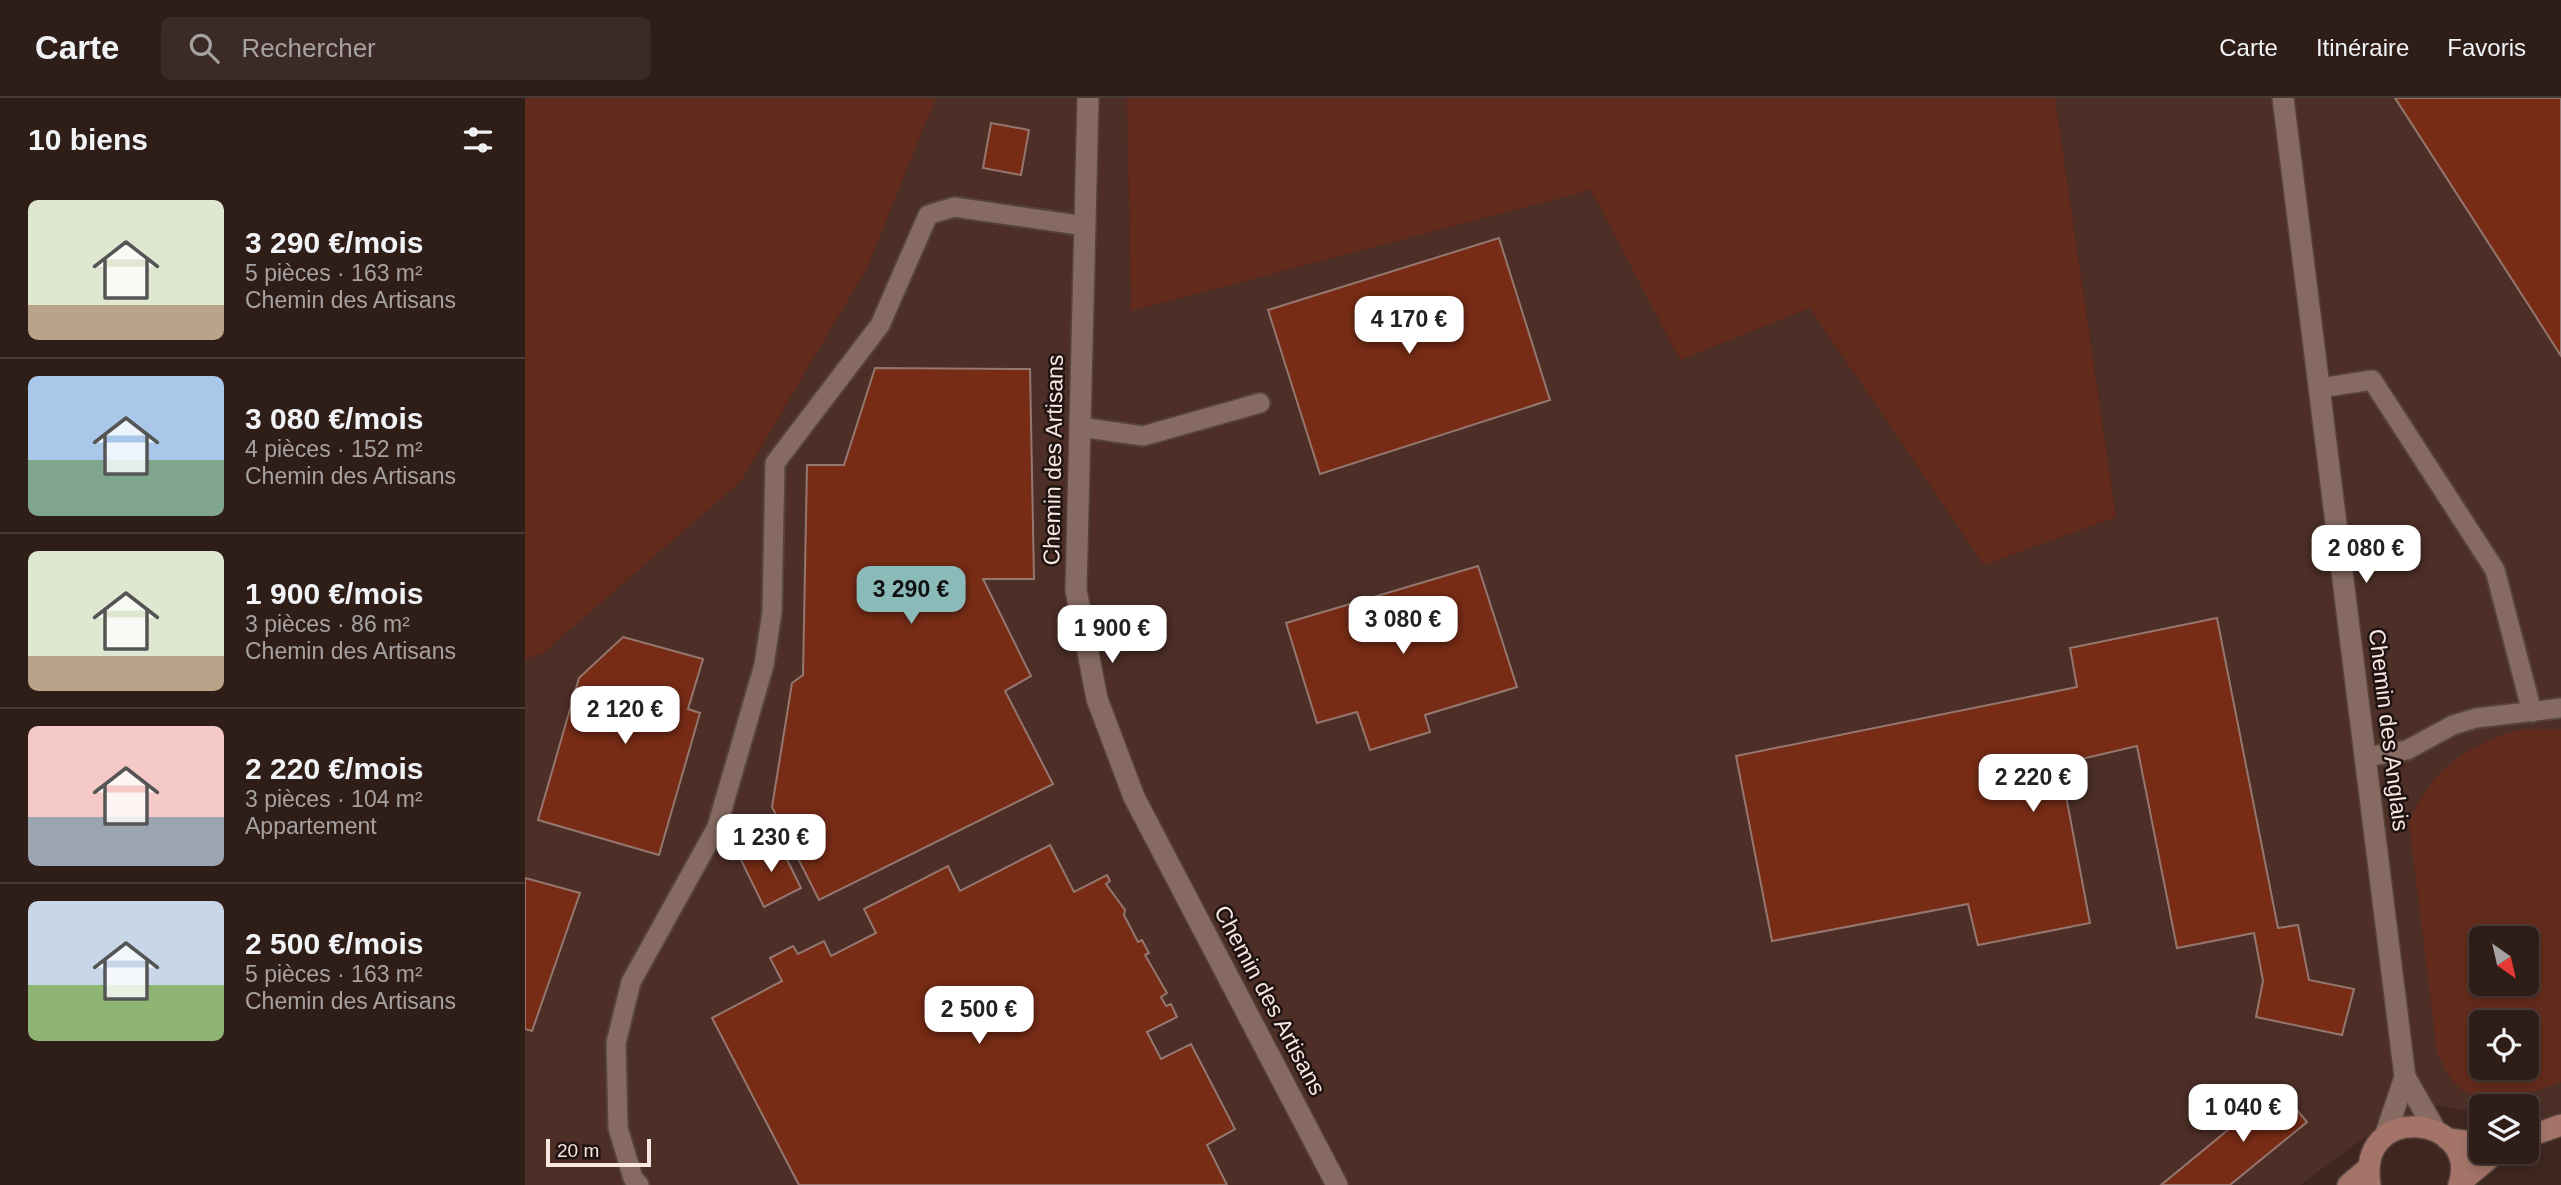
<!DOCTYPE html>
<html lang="fr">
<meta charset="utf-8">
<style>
:root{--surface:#2f1d18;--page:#3b2a25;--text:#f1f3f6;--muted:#a7a2a2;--line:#4a3b37;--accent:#8bbbb9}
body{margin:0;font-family:Arial,sans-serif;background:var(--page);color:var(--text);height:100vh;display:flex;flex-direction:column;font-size:26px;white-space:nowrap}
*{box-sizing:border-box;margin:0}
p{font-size:23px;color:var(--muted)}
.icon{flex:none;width:38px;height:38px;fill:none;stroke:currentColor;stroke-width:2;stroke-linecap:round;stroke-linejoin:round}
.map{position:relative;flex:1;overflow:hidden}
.side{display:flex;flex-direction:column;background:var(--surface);width:525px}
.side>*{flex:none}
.needle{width:46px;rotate:146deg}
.fabs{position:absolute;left:1944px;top:828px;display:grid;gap:14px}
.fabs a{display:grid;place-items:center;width:70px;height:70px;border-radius:10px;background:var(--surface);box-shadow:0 4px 10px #0003,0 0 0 2px var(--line);font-size:35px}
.scale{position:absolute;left:21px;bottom:18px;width:105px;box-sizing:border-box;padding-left:7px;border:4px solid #f7e6e1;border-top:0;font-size:19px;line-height:24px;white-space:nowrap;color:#f7e6e1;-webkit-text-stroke:5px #1e1310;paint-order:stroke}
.price{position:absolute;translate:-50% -60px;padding:0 16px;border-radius:14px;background:#fff;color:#222;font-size:23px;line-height:46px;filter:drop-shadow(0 2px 4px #0008)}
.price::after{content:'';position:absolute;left:50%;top:42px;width:21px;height:16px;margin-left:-10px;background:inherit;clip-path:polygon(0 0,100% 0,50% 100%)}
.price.active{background:var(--accent);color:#111}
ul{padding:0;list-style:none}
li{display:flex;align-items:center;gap:21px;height:175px;padding:0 28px}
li+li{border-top:2px solid var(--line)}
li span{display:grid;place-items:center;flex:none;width:196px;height:140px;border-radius:10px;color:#555}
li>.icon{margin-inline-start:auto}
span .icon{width:84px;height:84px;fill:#fffc;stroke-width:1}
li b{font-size:30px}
h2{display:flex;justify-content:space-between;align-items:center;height:84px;padding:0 28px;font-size:30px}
header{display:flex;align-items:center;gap:42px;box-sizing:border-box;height:98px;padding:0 35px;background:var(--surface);border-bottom:2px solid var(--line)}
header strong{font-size:33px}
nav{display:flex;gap:38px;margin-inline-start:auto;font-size:24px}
.search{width:490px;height:63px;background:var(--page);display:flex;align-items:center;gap:18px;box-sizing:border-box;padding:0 24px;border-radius:10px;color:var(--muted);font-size:26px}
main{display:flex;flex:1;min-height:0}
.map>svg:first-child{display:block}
.built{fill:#4d2f27;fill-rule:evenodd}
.green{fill:#632b1c;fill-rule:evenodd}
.building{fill:#782c16;stroke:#94776f;stroke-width:2}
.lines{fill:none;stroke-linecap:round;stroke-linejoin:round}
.lane-casing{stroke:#57433d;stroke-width:23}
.street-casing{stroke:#57433d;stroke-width:24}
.secondary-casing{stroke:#57433d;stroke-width:24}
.lane{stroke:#876b63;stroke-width:19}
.street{stroke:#876b63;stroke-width:21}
.secondary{stroke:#a37467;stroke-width:21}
.labels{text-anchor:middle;stroke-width:5;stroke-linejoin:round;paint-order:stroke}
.street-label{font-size:23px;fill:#f7e6e1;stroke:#1e1310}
</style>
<header>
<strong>Carte</strong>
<div class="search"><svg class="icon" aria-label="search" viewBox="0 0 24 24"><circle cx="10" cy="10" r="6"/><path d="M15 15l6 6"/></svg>Rechercher</div>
<nav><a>Carte</a><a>Itinéraire</a><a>Favoris</a></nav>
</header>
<main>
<section class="side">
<h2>10 biens<svg class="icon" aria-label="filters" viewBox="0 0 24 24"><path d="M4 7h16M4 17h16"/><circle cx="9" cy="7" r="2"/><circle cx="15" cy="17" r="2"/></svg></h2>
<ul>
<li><span style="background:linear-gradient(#dfe7d0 75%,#b9a48a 0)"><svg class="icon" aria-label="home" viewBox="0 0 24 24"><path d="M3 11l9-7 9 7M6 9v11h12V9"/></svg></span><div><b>3 290 €/mois</b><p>5 pièces · 163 m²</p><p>Chemin des Artisans</p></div></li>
<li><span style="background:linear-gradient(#a9c7e8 60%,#7fa58c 0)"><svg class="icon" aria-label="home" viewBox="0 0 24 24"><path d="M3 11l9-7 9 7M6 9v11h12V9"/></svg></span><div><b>3 080 €/mois</b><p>4 pièces · 152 m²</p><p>Chemin des Artisans</p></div></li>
<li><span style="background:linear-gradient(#dfe7d0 75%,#b9a48a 0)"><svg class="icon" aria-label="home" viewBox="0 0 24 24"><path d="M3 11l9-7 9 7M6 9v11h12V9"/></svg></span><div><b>1 900 €/mois</b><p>3 pièces · 86 m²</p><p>Chemin des Artisans</p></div></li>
<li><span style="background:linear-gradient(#f6c9c9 65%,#9aa5b1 0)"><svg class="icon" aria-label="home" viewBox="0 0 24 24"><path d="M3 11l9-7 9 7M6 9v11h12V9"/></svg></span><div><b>2 220 €/mois</b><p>3 pièces · 104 m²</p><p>Appartement</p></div></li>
<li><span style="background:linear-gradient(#c9d6e8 60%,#8fb573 0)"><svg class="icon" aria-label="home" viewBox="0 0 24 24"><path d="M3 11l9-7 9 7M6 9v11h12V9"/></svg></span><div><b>2 500 €/mois</b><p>5 pièces · 163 m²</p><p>Chemin des Artisans</p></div></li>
</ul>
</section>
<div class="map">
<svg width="2036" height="1087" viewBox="0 0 2036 1087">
<rect width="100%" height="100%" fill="#3f2720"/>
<path class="built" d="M411,0H602L606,213L1066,92L1155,262L1285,210L1459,467L1591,419L1530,0H2036V1015L2005,1026L2002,1025V1008H1956V1016L1912,1007L1844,1036L1775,1087H0V561L18,555L216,383L342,170ZM1956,840H2002V886H1956ZM1956,924H2002V970H1956Z"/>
<g class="green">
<polygon points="0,0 411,0 342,170 216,383 18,555 0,561"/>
<polygon points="602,0 1530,0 1591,419 1459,467 1285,210 1155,262 1066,92 606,213"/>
<path d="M2036,631V984C2003,996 1957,1017 1928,983C1922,975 1917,963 1912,954L1884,723C1908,673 1934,652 1987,634C2001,629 2021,632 2036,631ZM2002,840V886H1956V840ZM2002,924V970H1956V924Z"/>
</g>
<g class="building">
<polygon points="1870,0 2036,0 2036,258 2008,214"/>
<polygon points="466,25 504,32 496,77 458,70"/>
<polygon points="974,140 1025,302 795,376 743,212"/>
<polygon points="350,270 505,271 509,481 458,481 506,578 480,593 528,686 294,802 247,709 267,585 278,577 282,367 319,367"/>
<polygon points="953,468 992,589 900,617 905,634 845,652 832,614 792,625 761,525"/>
<polygon points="1692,520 1753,830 1773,827 1784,882 1829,891 1817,937 1731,919 1738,883 1729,835 1652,850 1612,648 1535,666 1565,825 1453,847 1443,806 1247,843 1211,658 1552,589 1545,550"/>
<polygon points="98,539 178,561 163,611 175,615 134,757 13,722 54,580"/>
<polygon points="253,743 276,790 239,809 216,762"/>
<polygon points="525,747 549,794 582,777 585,783 581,786 600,812 599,817 613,844 617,842 624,855 620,857 642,895 636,899 641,908 646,906 652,919 622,934 636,961 666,946 710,1031 682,1047 702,1087 274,1087 187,920 257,883 245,860 268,848 273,856 299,843 306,858 351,835 339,811 423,768 435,793"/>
<polygon points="0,780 55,795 7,933 0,931"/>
<polygon points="1754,990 1782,1024 1705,1087 1636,1087"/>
</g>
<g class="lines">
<g class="lane-casing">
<g id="lane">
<polyline points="1795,290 1847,282 1970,472 2007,614"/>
<polyline points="555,329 618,338 735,305"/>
<polyline points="1841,659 1882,652 1928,627 1951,620 2036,610"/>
<polyline points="114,1087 108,1080 93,1030 91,945 106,884 192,729 239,567 247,514 250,365 355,227 403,117 429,109 560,128"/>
</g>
</g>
<g class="street-casing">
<g id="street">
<polyline points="563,0 551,492 572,601 609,699 812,1087"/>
<polyline points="1758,0 1880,979"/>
<polyline points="1860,1038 1880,979 1910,1032"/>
</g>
</g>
<g class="secondary-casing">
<g id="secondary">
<polyline points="2002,1039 2036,1027"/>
<polyline points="1922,1041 1956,1045"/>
<polyline points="1934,1086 1972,1054"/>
<polyline points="1823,1087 1843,1070"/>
<path d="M1845,1087C1831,1002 1956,1017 1934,1087"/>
</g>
</g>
<use href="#lane" class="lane"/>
<use href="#street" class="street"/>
<use href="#secondary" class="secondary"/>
</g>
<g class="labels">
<g class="street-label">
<text transform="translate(528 362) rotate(-89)" y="8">Chemin des Artisans</text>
<text transform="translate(1864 632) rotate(83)" y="8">Chemin des Anglais</text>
<text transform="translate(745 902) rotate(62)" y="8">Chemin des Artisans</text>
</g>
</g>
</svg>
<div class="fabs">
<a><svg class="needle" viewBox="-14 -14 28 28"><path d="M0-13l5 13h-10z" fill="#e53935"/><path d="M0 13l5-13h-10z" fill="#a7a2a2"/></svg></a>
<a><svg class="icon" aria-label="locate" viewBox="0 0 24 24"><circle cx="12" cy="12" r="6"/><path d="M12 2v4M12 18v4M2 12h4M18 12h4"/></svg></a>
<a><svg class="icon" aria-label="layers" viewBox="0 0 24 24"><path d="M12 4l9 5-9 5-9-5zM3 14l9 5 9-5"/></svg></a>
</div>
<div class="scale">20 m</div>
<b class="price" style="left:884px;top:258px">4 170 €</b>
<b class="price" style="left:1841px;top:487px">2 080 €</b>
<b class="price active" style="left:386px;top:528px">3 290 €</b>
<b class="price" style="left:878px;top:558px">3 080 €</b>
<b class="price" style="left:587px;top:567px">1 900 €</b>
<b class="price" style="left:100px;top:648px">2 120 €</b>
<b class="price" style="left:1508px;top:716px">2 220 €</b>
<b class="price" style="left:246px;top:776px">1 230 €</b>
<b class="price" style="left:454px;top:948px">2 500 €</b>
<b class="price" style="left:1718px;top:1046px">1 040 €</b>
</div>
</main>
